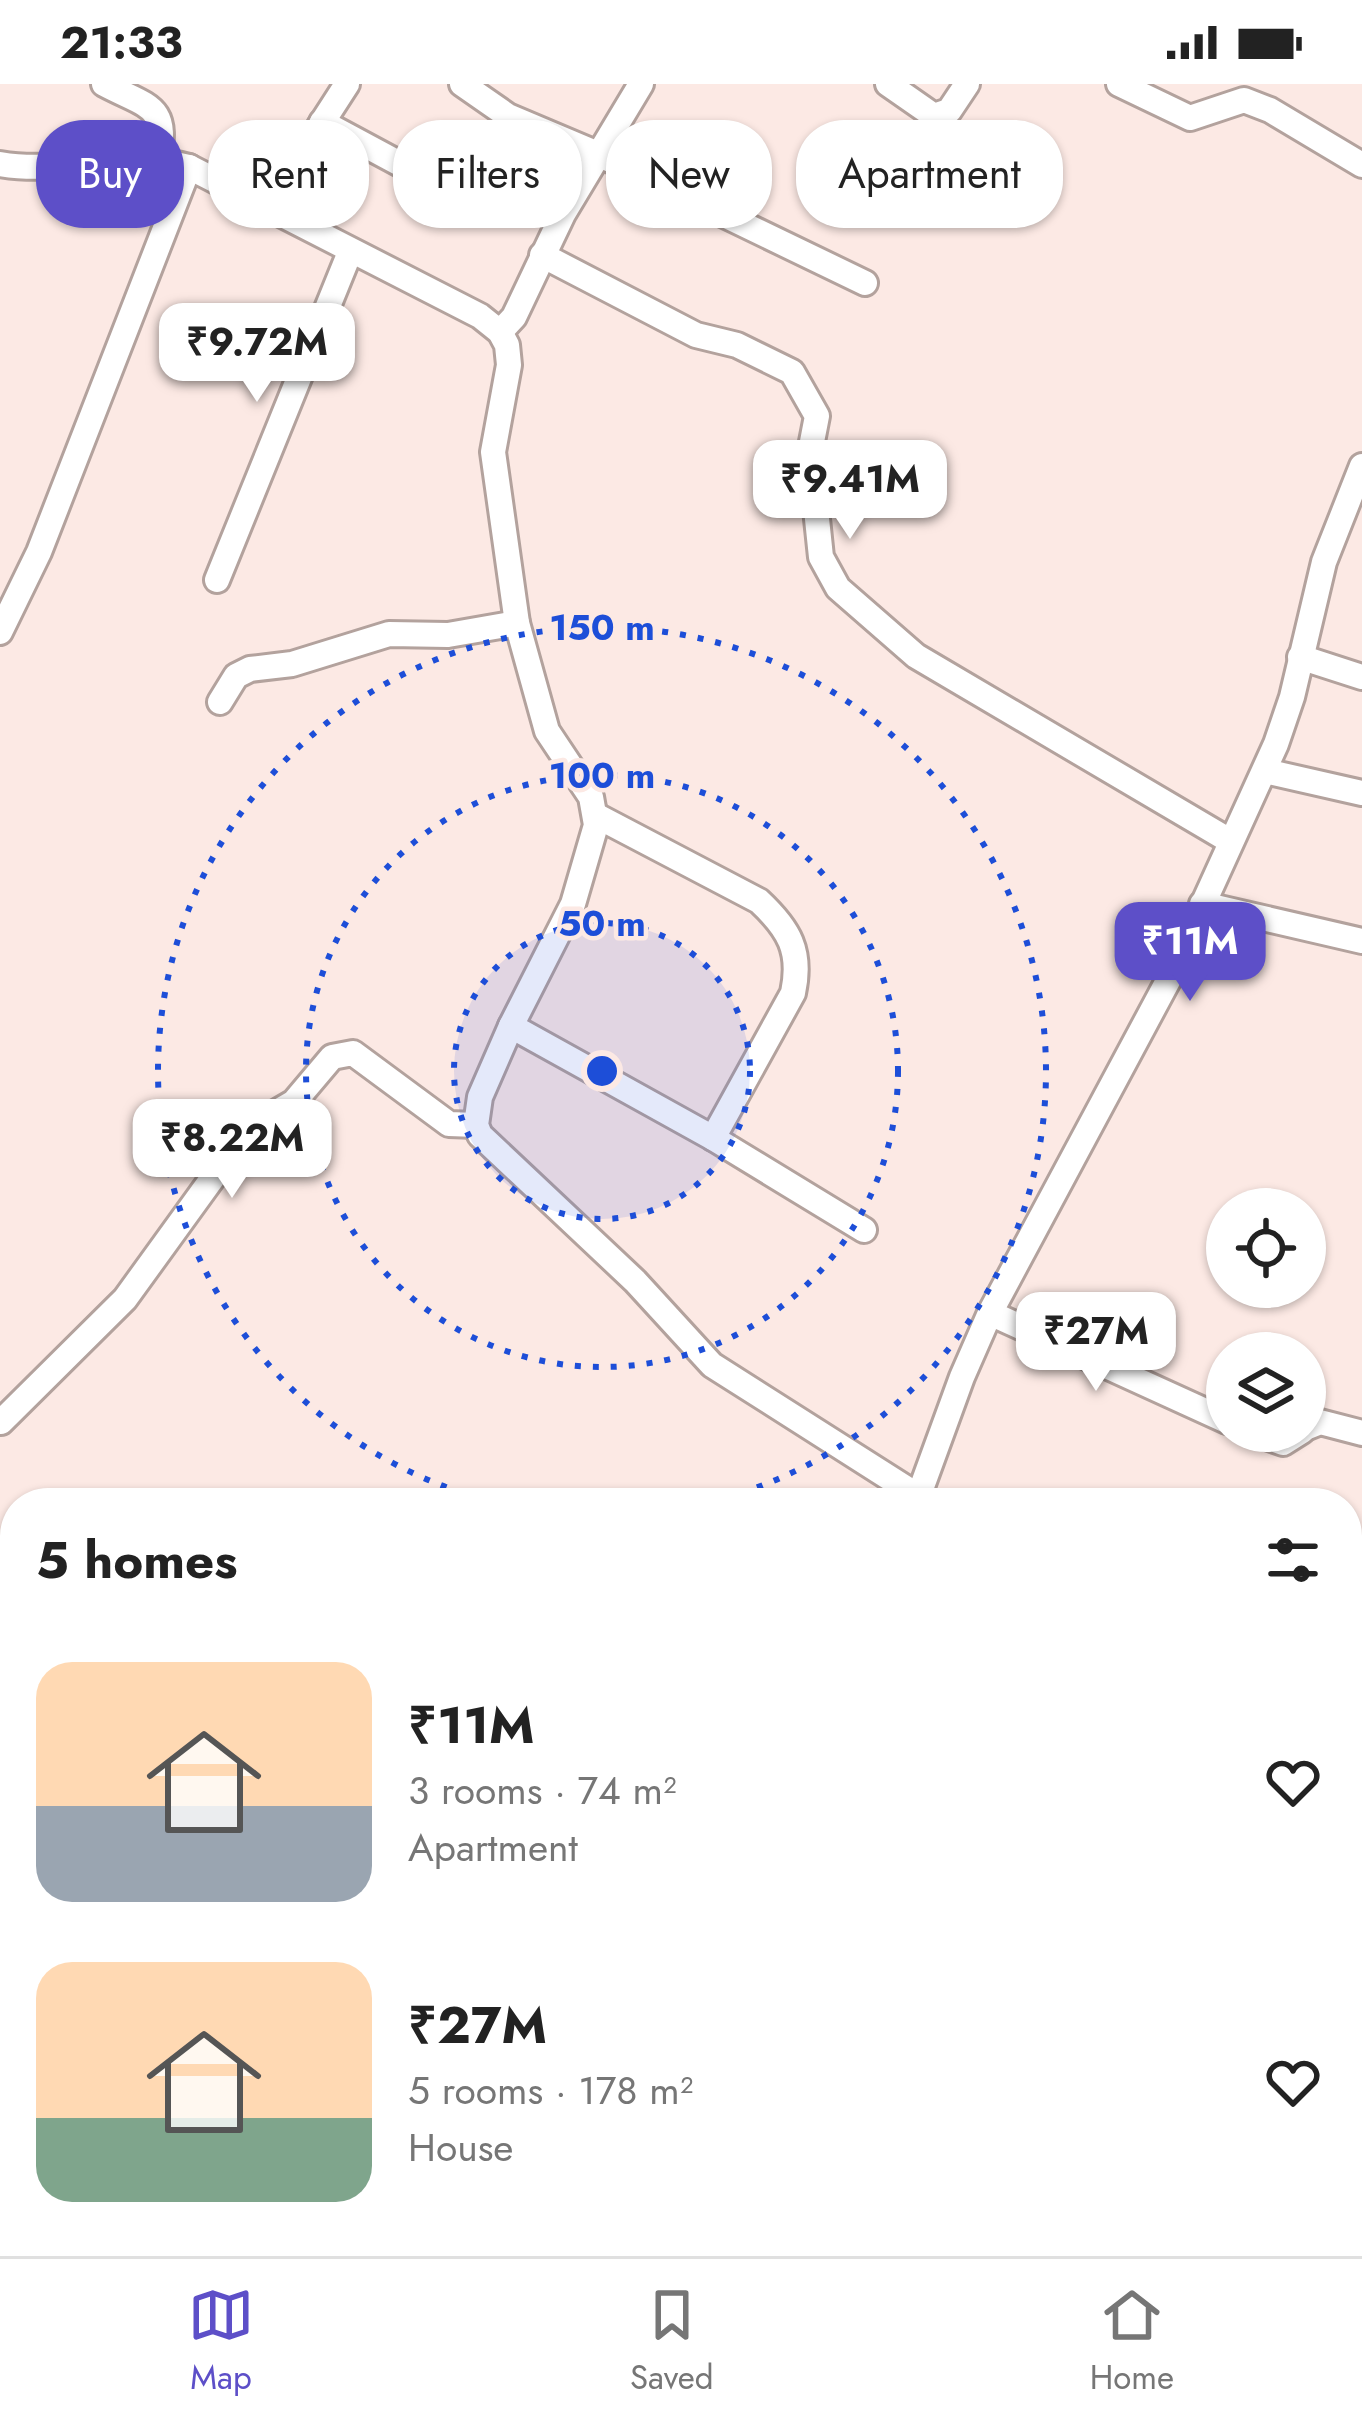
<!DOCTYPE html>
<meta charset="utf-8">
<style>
:root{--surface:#fff;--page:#f2f2f2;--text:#222;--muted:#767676;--line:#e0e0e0;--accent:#5d4fc8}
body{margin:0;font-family:Jost,sans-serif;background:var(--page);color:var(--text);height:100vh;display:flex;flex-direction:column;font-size:45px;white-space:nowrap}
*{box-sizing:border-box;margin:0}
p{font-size:39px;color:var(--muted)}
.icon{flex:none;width:66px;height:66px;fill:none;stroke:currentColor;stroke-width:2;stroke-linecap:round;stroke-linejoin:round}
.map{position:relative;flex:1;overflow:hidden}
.drawer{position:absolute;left:0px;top:1404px;width:1362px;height:768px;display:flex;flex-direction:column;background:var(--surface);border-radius:48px 48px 0 0;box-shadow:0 3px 9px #0004}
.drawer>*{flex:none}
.hud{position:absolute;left:36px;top:36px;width:1290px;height:108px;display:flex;gap:24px}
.controls{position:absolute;left:1206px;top:1104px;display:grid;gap:24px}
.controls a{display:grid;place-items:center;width:120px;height:120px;border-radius:50%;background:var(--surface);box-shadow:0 3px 9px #0004;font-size:60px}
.price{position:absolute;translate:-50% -102px;padding:0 27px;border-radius:24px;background:#fff;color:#222;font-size:39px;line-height:78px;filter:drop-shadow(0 3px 6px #0008)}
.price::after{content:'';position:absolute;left:50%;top:72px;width:36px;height:27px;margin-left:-18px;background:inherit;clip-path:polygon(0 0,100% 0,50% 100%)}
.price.current{background:var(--accent);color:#fff}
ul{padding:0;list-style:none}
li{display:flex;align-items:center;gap:36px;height:300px;padding:0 36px}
li span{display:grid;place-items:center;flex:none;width:336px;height:240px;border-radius:36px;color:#555}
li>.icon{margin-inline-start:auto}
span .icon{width:144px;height:144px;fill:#fffc;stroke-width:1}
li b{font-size:51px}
h2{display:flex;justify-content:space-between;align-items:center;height:144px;padding:0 36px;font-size:51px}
.tag{padding:0 42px;border-radius:48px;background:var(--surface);box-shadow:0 3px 9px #0004;font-size:42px;line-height:108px}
.tag.current{background:var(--accent);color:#fff}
.status{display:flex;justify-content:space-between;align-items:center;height:84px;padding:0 60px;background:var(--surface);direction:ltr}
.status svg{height:33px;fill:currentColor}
.dock{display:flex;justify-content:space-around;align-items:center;height:168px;border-top:3px solid var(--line);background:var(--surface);font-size:33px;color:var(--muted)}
.dock a{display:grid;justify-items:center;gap:6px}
.dock .current{color:var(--accent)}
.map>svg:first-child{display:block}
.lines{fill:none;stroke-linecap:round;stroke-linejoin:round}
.street-casing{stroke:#b3a29d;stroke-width:30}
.street{stroke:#fff;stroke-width:24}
.ring{fill:none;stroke:#1d4ed8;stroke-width:6;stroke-dasharray:6 12}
.centre{fill:#1d4ed8;stroke:#fce9e4;stroke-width:6}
.ring-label{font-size:36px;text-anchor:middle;font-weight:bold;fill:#1d4ed8;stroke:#fce9e4;stroke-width:9;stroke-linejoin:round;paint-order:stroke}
</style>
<div class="status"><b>21:33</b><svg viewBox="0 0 49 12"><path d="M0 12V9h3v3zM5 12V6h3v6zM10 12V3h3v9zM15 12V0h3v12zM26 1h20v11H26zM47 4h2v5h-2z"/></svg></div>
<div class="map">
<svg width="1362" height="2172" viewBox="0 0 1362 2172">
<rect width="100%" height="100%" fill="#fce9e4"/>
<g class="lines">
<g class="street-casing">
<g id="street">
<path d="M104,0C149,24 169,20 158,76"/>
<polyline points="462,0 508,32 598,70 865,199"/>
<polyline points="888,0 934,32 949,27 967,0"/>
<polyline points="1119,0 1190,34 1244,16 1270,26 1362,81"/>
<polyline points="322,38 471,118"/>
<path d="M0,80C64,91 125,65 189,83L480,232L500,248L507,261L509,281L493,368L517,539L547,647L591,713L596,741L573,820L511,942L480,1013L476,1041L480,1051L635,1197L712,1281L918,1412"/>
<polyline points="269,121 347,0"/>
<polyline points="542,171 696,251 737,261 792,288 817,332 810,368 821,473 838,504 916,572 1230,757"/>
<polyline points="500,248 514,233 563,130 641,0"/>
<polyline points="217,496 350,168"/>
<polyline points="0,548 39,468 189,83"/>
<polyline points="1300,573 1362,593"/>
<polyline points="220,618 236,592 250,585 292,580 389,550 448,551 517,539"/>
<polyline points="1265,687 1362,709"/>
<path d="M595,731L759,817C789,845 802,867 793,909L713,1054"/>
<polyline points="1202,820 1362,857"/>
<polyline points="511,942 713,1054 864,1146"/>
<polyline points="990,1229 1227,1337"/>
<polyline points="1,1338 125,1215 248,1045 294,1018 332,973 353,969 449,1040 476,1041"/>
<polyline points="1305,1344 1320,1338 1362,1349"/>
<polyline points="1250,1347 1283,1359 1302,1347"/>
<polyline points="916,1419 962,1293 990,1229 1170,893 1276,660 1292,613 1324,478 1362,382"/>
<polyline points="1347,1645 1362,1621"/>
<polyline points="1347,1756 1362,1764"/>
<polyline points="1347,2010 1362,2016"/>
<polyline points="537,2157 552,2172"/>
<polyline points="832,2162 837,2157"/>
<polyline points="465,2172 480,2157"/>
<polyline points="664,2172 680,2157"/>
</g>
</g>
<use href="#street" class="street"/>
</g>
<circle cx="602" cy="987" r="148" fill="#1d4ed8" fill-opacity=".12"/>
<g class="ring">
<circle cx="602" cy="987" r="148"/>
<circle cx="602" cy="987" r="296"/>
<path d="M498 1419A444 444 0 1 1 706 1419"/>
</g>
<circle cx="602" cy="987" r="18" class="centre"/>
<g class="ring-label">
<text x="602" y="556">150 m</text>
<text x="602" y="704">100 m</text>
<text x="602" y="852">50 m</text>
</g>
</svg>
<div class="controls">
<a><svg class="icon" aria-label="locate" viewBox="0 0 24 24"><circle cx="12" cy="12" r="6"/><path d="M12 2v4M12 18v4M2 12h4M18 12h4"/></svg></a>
<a><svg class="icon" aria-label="layers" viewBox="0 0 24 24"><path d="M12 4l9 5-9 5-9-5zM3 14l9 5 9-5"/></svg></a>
</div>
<b class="price" style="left:257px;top:321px">₹9.72M</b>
<b class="price" style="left:850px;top:458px">₹9.41M</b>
<b class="price current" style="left:1190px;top:920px">₹11M</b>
<b class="price" style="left:232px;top:1117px">₹8.22M</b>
<b class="price" style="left:1096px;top:1310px">₹27M</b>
<div class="hud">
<a class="tag current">Buy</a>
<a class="tag">Rent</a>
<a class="tag">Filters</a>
<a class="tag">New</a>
<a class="tag">Apartment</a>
</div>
<section class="drawer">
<h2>5 homes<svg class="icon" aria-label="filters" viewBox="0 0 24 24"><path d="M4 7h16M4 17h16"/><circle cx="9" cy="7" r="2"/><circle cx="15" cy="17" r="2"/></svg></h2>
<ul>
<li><span style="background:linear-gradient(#ffd9b3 60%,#9aa5b1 0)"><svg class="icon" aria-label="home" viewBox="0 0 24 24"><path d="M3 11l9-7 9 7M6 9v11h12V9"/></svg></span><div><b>₹11M</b><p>3 rooms · 74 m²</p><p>Apartment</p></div><svg class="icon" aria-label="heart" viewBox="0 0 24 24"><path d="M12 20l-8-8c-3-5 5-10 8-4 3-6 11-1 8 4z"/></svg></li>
<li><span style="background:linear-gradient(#ffd9b3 65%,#7fa58c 0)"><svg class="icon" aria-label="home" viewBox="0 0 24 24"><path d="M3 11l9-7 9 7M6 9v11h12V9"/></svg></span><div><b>₹27M</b><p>5 rooms · 178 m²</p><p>House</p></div><svg class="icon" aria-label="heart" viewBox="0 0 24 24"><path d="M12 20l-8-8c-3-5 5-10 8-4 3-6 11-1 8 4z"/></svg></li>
</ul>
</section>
</div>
<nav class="dock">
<a class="current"><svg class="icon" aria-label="map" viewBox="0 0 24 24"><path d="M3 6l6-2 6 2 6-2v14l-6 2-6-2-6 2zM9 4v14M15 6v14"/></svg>Map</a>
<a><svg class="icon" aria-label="saved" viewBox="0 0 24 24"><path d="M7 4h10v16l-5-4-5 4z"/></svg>Saved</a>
<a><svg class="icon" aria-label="home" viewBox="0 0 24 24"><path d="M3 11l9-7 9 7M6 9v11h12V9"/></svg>Home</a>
</nav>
